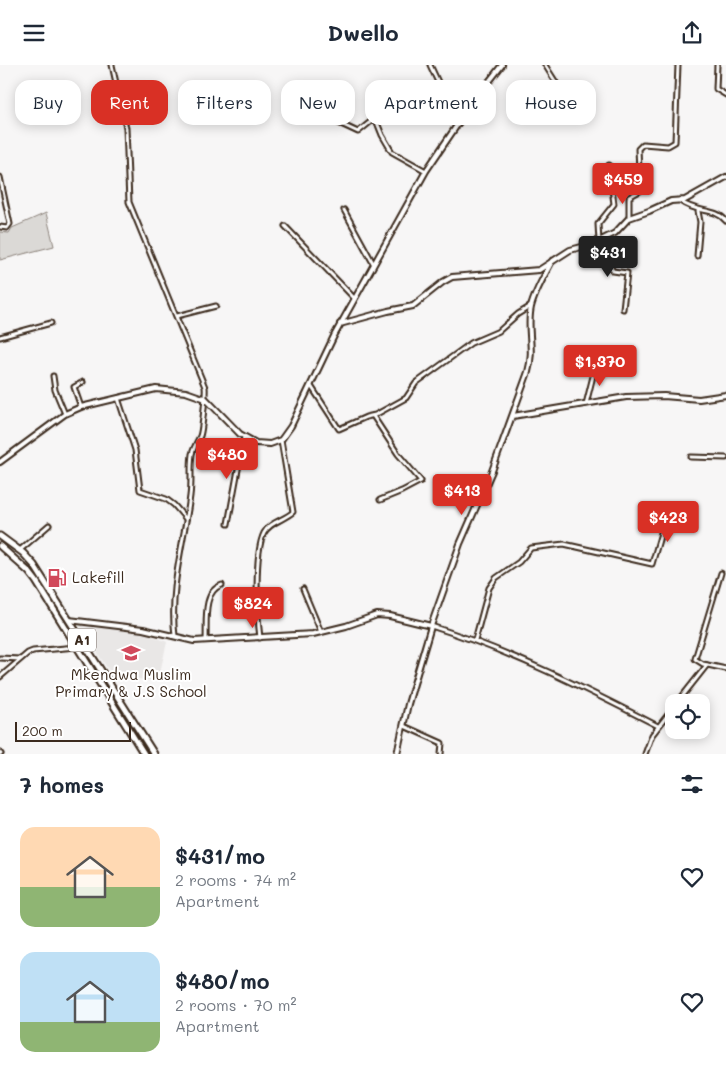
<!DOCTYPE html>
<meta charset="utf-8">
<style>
:root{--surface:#fff;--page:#f6f6f7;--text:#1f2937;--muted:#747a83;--accent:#d93025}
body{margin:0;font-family:Mali,sans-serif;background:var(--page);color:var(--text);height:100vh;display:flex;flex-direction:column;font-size:19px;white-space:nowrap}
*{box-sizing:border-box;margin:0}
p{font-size:16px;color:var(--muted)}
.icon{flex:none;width:28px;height:28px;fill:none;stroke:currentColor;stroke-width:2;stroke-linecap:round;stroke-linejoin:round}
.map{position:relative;height:689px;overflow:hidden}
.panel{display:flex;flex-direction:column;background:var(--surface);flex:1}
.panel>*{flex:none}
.banner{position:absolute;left:15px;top:15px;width:696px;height:45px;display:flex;gap:10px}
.buttons{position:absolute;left:665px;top:629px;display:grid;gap:10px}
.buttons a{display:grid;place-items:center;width:45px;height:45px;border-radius:10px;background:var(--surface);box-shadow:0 2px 12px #0003;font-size:25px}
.scale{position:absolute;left:15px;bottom:12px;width:116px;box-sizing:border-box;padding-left:5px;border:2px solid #3b2a1e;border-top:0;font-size:14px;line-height:18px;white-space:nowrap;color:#3b2a1e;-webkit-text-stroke:4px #fff;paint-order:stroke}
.price{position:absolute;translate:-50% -42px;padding:0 11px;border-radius:5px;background:var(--accent);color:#fff;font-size:16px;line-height:32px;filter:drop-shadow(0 1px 2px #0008)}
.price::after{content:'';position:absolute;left:50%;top:30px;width:15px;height:11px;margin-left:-8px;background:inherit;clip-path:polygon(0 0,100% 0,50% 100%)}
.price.selected{background:#222;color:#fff}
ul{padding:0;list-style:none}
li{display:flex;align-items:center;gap:15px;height:125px;padding:0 20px}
li span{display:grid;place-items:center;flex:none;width:140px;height:100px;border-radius:15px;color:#555}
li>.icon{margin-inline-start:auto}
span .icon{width:60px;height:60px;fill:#fffc;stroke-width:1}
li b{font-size:21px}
h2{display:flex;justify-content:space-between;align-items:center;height:60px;padding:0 20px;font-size:21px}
.tag{padding:0 18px;border-radius:15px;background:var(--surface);box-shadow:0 2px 12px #0003;font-size:18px;line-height:45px}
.tag.selected{background:var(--accent);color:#fff}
header{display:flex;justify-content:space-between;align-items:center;height:65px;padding:0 20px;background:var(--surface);font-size:22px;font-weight:800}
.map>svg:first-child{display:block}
.built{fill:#e9e7e6}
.green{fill:#dbd9d6;stroke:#8b827a}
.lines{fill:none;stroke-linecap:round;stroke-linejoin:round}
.minor-casing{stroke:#3b2a1e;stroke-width:7}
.tertiary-casing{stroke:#3b2a1e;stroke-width:8}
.trunk-casing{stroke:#3b2a1e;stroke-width:9}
.minor{stroke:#fff;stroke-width:3}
.tertiary{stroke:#fff;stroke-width:4}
.trunk{stroke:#fff;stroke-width:5}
.labels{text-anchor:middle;stroke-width:4;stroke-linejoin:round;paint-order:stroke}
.shield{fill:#fff;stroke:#766a62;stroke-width:1}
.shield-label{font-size:14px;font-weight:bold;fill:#3b2a1e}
.poi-label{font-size:15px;fill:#3b2a1e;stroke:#fff;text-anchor:start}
</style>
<header><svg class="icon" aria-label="menu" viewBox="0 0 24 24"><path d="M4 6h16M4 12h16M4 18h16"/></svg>Dwello<svg class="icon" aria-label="share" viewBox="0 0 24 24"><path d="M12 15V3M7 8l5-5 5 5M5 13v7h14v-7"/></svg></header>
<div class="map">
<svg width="726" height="689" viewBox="0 0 726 689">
<rect width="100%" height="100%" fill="#f7f6f6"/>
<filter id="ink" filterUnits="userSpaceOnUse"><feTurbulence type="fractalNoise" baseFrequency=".02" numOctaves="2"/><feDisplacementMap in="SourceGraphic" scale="10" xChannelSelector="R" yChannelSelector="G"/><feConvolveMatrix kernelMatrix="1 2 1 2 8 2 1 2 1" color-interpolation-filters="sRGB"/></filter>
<g filter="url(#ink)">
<polygon class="built" points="79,560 100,561 150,570 167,577 158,616 113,612"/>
<polygon class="green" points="46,148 54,181 0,195 0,167 9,168 12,163"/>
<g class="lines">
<g class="minor-casing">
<g id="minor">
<path d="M112,0L126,63L129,137L205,322C206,328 202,366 200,371C197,377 194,382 192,389C190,403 192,417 190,431C184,478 169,523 175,571"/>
<polyline points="430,0 457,58"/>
<polyline points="545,0 557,19"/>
<polyline points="717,0 716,24 726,30"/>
<polyline points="328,53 358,67 374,54 376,55 382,70 392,87 426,106"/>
<polyline points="0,112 10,159 7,163 0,162"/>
<path d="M680,136C697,149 715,142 726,156"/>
<polyline points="344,145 373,198"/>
<polyline points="629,153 629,132 640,126 638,84 643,79 668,81 675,77 678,0"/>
<polyline points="285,161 354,233"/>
<polyline points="597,177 613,206 627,208 623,244"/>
<polyline points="599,177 598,159 614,139 609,100"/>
<polyline points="697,191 700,157 698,146"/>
<polyline points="177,251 216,241"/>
<polyline points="0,272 51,258"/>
<polyline points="53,311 55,325 65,349"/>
<polyline points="311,321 339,364 366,352 375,350 406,333 416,318 471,278 499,266 518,249 531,241"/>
<polyline points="118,333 135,385 140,425 166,434 174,440 186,454"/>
<polyline points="586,339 596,299"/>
<polyline points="81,342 74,322 83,317"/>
<polyline points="373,351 398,389 421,416 402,426 380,435"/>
<polyline points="691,392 726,393"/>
<polyline points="228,459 244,372"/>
<polyline points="20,485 49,460"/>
<polyline points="721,508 695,594 703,599 726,604"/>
<polyline points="303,524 321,567"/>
<path d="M431,561C511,586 584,623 658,661"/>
<path d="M260,573C257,549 254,488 264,468C270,457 284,455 293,447L281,375"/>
<path d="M206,575C207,558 202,526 222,520"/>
<polyline points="475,575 489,523 496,513 519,497 531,483 564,479 652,499 667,447"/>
<polyline points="0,593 20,594"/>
<polyline points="0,612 28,588 33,586 76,582"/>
<polyline points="677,638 707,600"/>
<polyline points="404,661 442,678 441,689"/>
<polyline points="0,688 1,689"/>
<polyline points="645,689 652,670 674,642"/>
</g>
</g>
<g class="tertiary-casing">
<g id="tertiary">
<polyline points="340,259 388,246 413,241 443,217 452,212 539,205 570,185 593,179 615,168 629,153 649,146 671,136 685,135 726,112"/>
<polyline points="513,351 626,332 664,331 699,334 726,330"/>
<polyline points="0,397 65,349 81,342 156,324 186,327 206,334 240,369 256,378 270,379 281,375 291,361 334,271 426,106 470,41 502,0"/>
<polyline points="69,555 143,564 194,576 313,569 346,561 377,550 390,551 431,561"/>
<path d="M397,689L408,639L432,558L460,479L492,406L528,307C535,283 526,265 531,242C535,226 545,210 552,196"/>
</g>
</g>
<g class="trunk-casing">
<g id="trunk">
<polyline points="0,471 23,488 34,500 154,689"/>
<polyline points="0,481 29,507 36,516 144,689"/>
</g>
</g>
<use href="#minor" class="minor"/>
<use href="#tertiary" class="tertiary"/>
<use href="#trunk" class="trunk"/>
</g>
</g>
<defs>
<g id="fuel-bare" transform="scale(1.5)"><path d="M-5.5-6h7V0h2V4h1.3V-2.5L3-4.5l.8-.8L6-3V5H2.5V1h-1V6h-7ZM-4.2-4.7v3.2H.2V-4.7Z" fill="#d1495b" stroke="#fff" stroke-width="2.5" paint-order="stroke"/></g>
<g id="school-bare" transform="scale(1.5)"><path d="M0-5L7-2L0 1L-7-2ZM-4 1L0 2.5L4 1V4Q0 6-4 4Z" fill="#d1495b" stroke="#fff" stroke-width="2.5" paint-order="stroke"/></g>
</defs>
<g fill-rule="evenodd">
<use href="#fuel-bare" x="57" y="513"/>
<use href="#school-bare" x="131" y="588"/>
</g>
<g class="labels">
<rect class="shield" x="68" y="563.5" width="28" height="23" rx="4"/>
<g class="shield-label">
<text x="82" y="580">A1</text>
</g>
<g class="poi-label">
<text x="72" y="518">Lakefill</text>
<text x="131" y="615" text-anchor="middle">Mkendwa Muslim<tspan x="131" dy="17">Primary &amp; J.S School</tspan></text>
</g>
</g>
</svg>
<div class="buttons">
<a><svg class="icon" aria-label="locate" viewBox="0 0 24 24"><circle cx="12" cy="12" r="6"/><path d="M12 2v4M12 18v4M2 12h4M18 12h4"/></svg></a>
</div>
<div class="scale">200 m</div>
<b class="price" style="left:623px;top:140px">$459</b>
<b class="price selected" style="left:608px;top:213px">$431</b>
<b class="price" style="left:600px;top:322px">$1,370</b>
<b class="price" style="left:227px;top:415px">$480</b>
<b class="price" style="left:462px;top:451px">$413</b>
<b class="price" style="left:668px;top:478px">$423</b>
<b class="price" style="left:253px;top:564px">$824</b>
<div class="banner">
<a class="tag">Buy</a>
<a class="tag selected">Rent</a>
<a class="tag">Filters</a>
<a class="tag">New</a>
<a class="tag">Apartment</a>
<a class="tag">House</a>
</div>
</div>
<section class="panel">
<h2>7 homes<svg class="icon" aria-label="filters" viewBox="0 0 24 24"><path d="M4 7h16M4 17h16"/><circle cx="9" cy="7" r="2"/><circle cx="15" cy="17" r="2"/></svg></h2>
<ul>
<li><span style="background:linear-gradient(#ffd9b3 60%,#8fb573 0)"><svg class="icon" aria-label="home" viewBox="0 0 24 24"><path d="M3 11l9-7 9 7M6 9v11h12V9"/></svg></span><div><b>$431/mo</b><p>2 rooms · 74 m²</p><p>Apartment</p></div><svg class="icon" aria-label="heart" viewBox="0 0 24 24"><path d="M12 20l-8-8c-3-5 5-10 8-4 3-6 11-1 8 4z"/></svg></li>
<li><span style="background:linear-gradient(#bfe0f5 70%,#8fb573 0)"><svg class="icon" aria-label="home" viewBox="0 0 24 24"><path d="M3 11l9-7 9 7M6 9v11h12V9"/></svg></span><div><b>$480/mo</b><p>2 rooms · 70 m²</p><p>Apartment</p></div><svg class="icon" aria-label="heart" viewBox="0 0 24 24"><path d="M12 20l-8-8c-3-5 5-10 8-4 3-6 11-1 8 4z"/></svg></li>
</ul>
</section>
